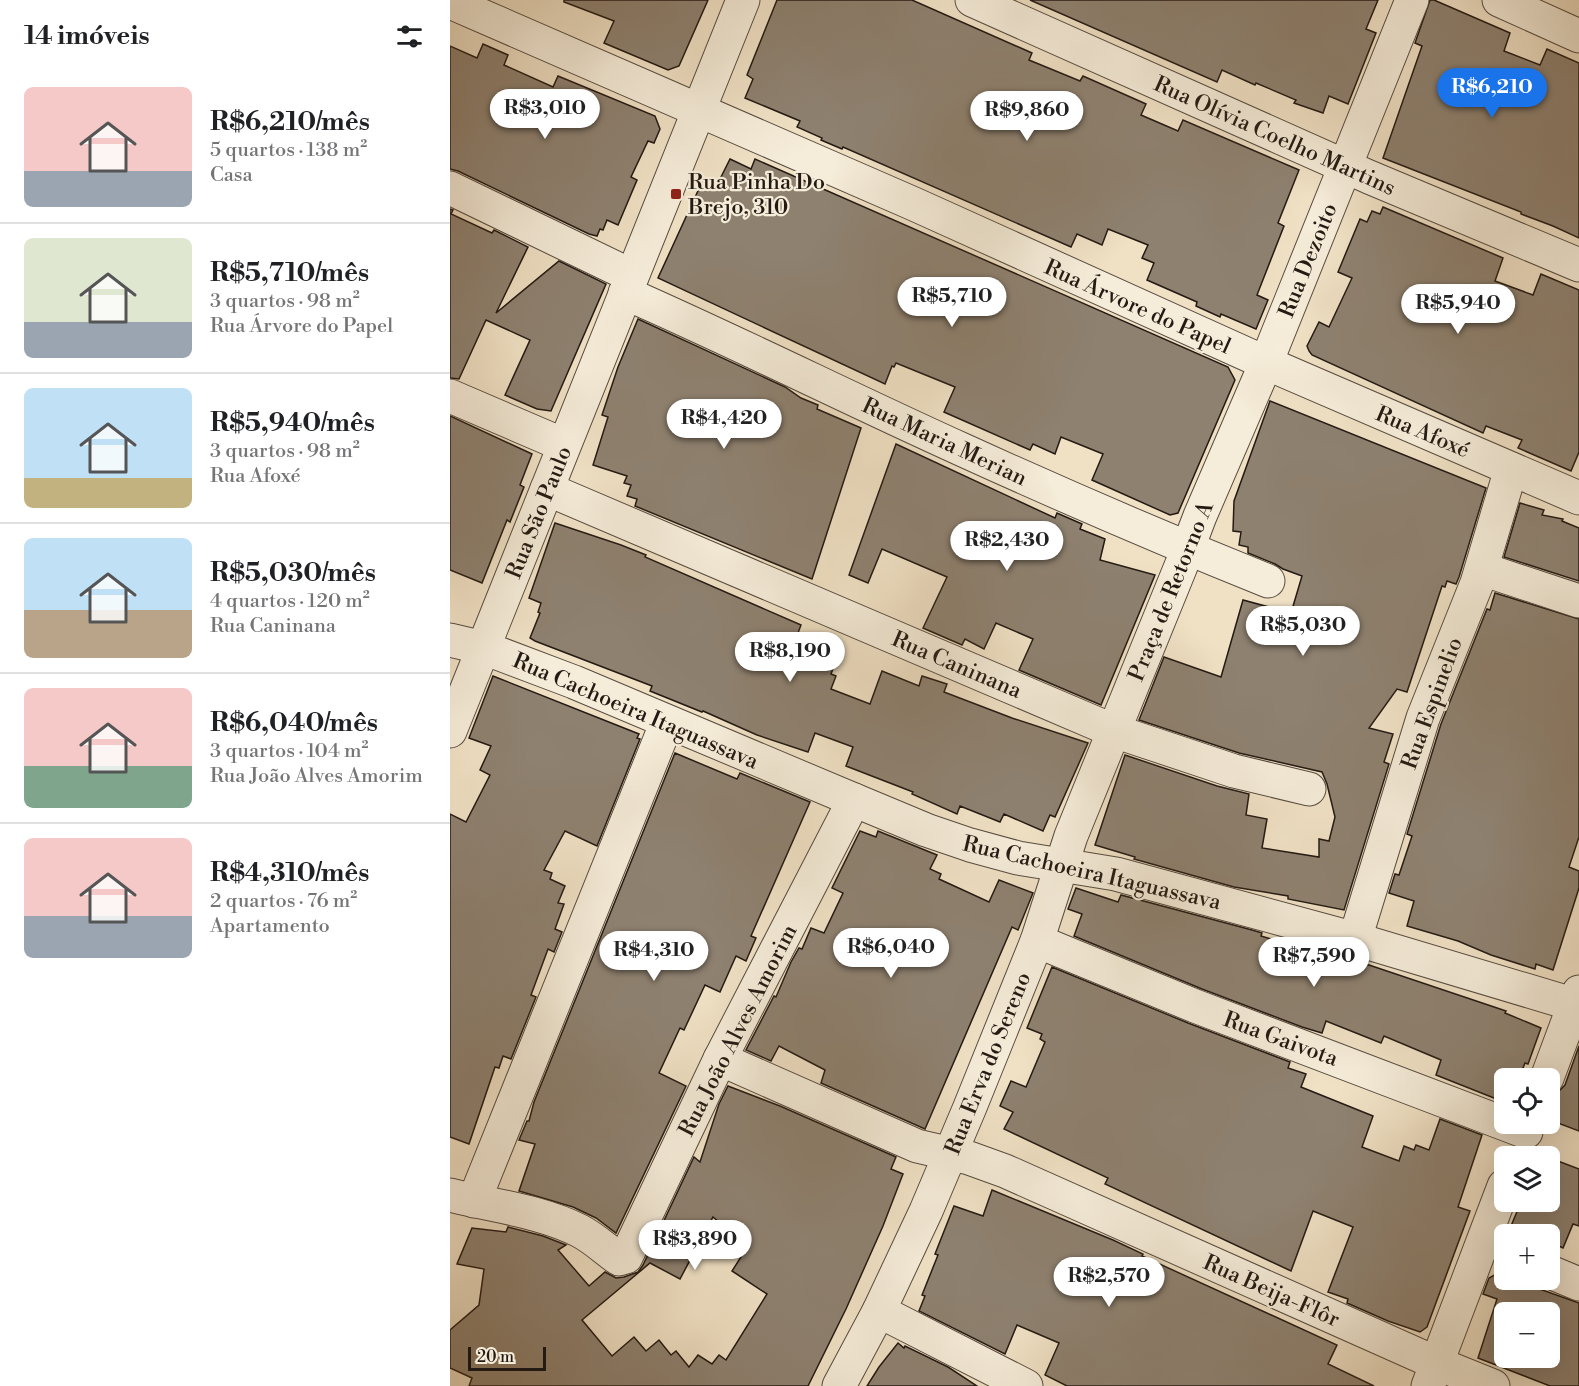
<!DOCTYPE html>
<html lang="pt">
<meta charset="utf-8">
<style>
:root{--surface:#fff;--page:#f6f6f6;--text:#202124;--muted:#757577;--line:#e0e0e0;--accent:#1a73e8}
body{margin:0;font-family:"Libre Bodoni",serif;background:var(--page);color:var(--text);height:100vh;display:flex;flex-direction:column;font-size:22px;white-space:nowrap}
*{box-sizing:border-box;margin:0}
p{font-size:20px;color:var(--muted)}
.icon{flex:none;width:33px;height:33px;fill:none;stroke:currentColor;stroke-width:2;stroke-linecap:round;stroke-linejoin:round}
.map{position:relative;flex:1;overflow:hidden}
.details{display:flex;flex-direction:column;background:var(--surface);width:450px}
.details>*{flex:none}
.tools{position:absolute;left:1044px;top:1068px;display:grid;gap:12px}
.tools a{display:grid;place-items:center;width:66px;height:66px;border-radius:9px;background:var(--surface);box-shadow:0 6px 24px #0002;font-size:30px}
.scale{position:absolute;left:18px;bottom:15px;width:78px;box-sizing:border-box;padding-left:6px;border:3px solid #241a13;border-top:0;font-size:16px;line-height:21px;white-space:nowrap;color:#241a13;-webkit-text-stroke:4px #f5ecd9;paint-order:stroke}
.price{position:absolute;translate:-50% -51px;padding:0 14px;border-radius:21px;background:#fff;color:#222;font-size:20px;line-height:39px;filter:drop-shadow(0 2px 3px #0008)}
.price::after{content:'';position:absolute;left:50%;top:36px;width:18px;height:14px;margin-left:-9px;background:inherit;clip-path:polygon(0 0,100% 0,50% 100%)}
.price.current{background:var(--accent);color:#fff}
ul{padding:0;list-style:none}
li{display:flex;align-items:center;gap:18px;height:150px;padding:0 24px}
li+li{border-top:2px solid var(--line)}
li span{display:grid;place-items:center;flex:none;width:168px;height:120px;border-radius:9px;color:#555}
li>.icon{margin-inline-start:auto}
span .icon{width:72px;height:72px;fill:#fffc;stroke-width:1}
li b{font-size:26px}
h2{display:flex;justify-content:space-between;align-items:center;height:72px;padding:0 24px;font-size:26px}
main{display:flex;flex:1;min-height:0}
.map>svg:first-child{display:block}
.building{fill:#8e8170;stroke:#241a13;stroke-width:1.5;fill-rule:evenodd}
.lines{fill:none;stroke-linecap:round;stroke-linejoin:round}
.minor-casing{stroke:#574c40;stroke-width:35}
.minor{stroke:#f5ecd9;stroke-width:33}
.poi-dot{fill:#8f2418;stroke:#f5ecd9;stroke-width:2}
.labels{text-anchor:middle;stroke-width:4.5;stroke-linejoin:round;paint-order:stroke}
.street-label{font-size:22px;fill:#241a13;stroke:#f5ecd9}
.poi-label{font-size:22px;fill:#241a13;stroke:#f5ecd9;text-anchor:start}
</style>
<main>
<section class="details">
<h2>14 imóveis<svg class="icon" aria-label="filters" viewBox="0 0 24 24"><path d="M4 7h16M4 17h16"/><circle cx="9" cy="7" r="2"/><circle cx="15" cy="17" r="2"/></svg></h2>
<ul>
<li><span style="background:linear-gradient(#f6c9c9 70%,#9aa5b1 0)"><svg class="icon" aria-label="home" viewBox="0 0 24 24"><path d="M3 11l9-7 9 7M6 9v11h12V9"/></svg></span><div><b>R$6,210/mês</b><p>5 quartos · 138 m²</p><p>Casa</p></div></li>
<li><span style="background:linear-gradient(#dfe7d0 70%,#9aa5b1 0)"><svg class="icon" aria-label="home" viewBox="0 0 24 24"><path d="M3 11l9-7 9 7M6 9v11h12V9"/></svg></span><div><b>R$5,710/mês</b><p>3 quartos · 98 m²</p><p>Rua Árvore do Papel</p></div></li>
<li><span style="background:linear-gradient(#bfe0f5 75%,#c2b280 0)"><svg class="icon" aria-label="home" viewBox="0 0 24 24"><path d="M3 11l9-7 9 7M6 9v11h12V9"/></svg></span><div><b>R$5,940/mês</b><p>3 quartos · 98 m²</p><p>Rua Afoxé</p></div></li>
<li><span style="background:linear-gradient(#bfe0f5 60%,#b9a48a 0)"><svg class="icon" aria-label="home" viewBox="0 0 24 24"><path d="M3 11l9-7 9 7M6 9v11h12V9"/></svg></span><div><b>R$5,030/mês</b><p>4 quartos · 120 m²</p><p>Rua Caninana</p></div></li>
<li><span style="background:linear-gradient(#f6c9c9 65%,#7fa58c 0)"><svg class="icon" aria-label="home" viewBox="0 0 24 24"><path d="M3 11l9-7 9 7M6 9v11h12V9"/></svg></span><div><b>R$6,040/mês</b><p>3 quartos · 104 m²</p><p>Rua João Alves Amorim</p></div></li>
<li><span style="background:linear-gradient(#f6c9c9 65%,#9aa5b1 0)"><svg class="icon" aria-label="home" viewBox="0 0 24 24"><path d="M3 11l9-7 9 7M6 9v11h12V9"/></svg></span><div><b>R$4,310/mês</b><p>2 quartos · 76 m²</p><p>Apartamento</p></div></li>
</ul>
</section>
<div class="map">
<svg width="1129" height="1386" viewBox="0 0 1129 1386">
<rect width="100%" height="100%" fill="#f0e1c5"/>
<filter id="stains"><feTurbulence type="fractalNoise" baseFrequency=".00333" numOctaves="4"/><feColorMatrix values="0 0 0 0 .2 0 0 0 0 .09 0 0 0 0 .02 0 0 0 .5 -.17"/></filter>
<radialGradient id="worn" r=".72"><stop offset=".6" stop-color="#630" stop-opacity="0"/><stop offset="1" stop-color="#630" stop-opacity=".3"/></radialGradient>
<g class="building">
<polygon points="114,0 258,0 229,66 218,70 154,43 164,21 114,2"/>
<polygon points="327,0 462,0 582,53 579,60 630,81 633,76 696,104 691,115 728,131 733,120 849,170 828,223 834,226 807,295 818,300 806,329 771,314 770,317 746,306 747,302 697,280 704,263 692,258 698,245 658,229 652,245 627,234 621,247 393,147 392,149 371,140 372,138 347,127 350,121 295,98 303,79 297,75"/>
<polygon points="580,0 928,0 916,29 926,33 898,104 879,96 873,113 844,103 846,100 806,83 805,85 772,70 767,82"/>
<polygon points="980,0 984,0 1060,33 1054,51 1090,65 1097,49 1129,63 1129,238 1103,226 1071,214 1071,212 933,158 972,46 965,43"/>
<polygon points="33,44 58,55 54,65 103,87 108,76 205,116 210,129 204,143 198,141 181,177 187,180 168,225 157,220 153,230 150,229 147,236 139,234 8,171 0,169 0,46 27,58"/>
<polygon points="280,159 301,169 305,159 778,367 785,380 728,513 720,515 642,480 653,454 611,437 605,454 583,444 580,450 494,412 505,387 446,363 444,367 442,366 435,384 208,278 252,182 265,189"/>
<polygon points="933,207 1053,258 1045,281 1083,295 1091,274 1129,290 1129,452 1121,471 1068,448 1072,440 1036,426 1033,433 862,355 859,351 857,346 869,322 879,327 902,278 888,272 910,219 917,222 922,211 930,214"/>
<polygon points="0,209 3,210 1,214 42,233 44,230 78,247 46,313 109,261 156,284 101,411 87,409 55,395 80,340 36,320 9,379 0,378"/>
<polygon points="188,319 335,387 351,398 368,405 367,409 411,428 362,579 185,506 187,499 177,496 181,485 174,483 177,476 143,465 158,417 152,415 168,367"/>
<polygon points="820,401 1036,488 1009,577 1006,584 997,581 995,587 992,586 957,692 947,689 919,728 943,734 934,762 939,764 894,910 838,899 838,896 784,887 684,859 685,857 645,845 675,755 767,786 799,794 796,815 817,819 812,848 869,857 869,839 879,841 885,817 877,784 872,772 789,753 689,720 714,657 771,677 793,600 841,613 852,576 833,569 825,564 798,553 798,547 789,545 791,532 783,531 784,501"/>
<polygon points="0,416 82,454 70,485 74,487 60,522 57,520 32,583 0,570"/>
<polygon points="446,444 605,518 607,513 632,524 630,529 655,539 650,560 705,575 651,705 569,670 583,639 546,623 534,649 515,639 512,645 473,628 497,577 432,549 418,583 399,575"/>
<polygon points="1070,503 1094,510 1092,515 1113,519 1112,521 1129,528 1129,581 1054,557"/>
<polygon points="105,523 171,545 196,555 195,557 351,625 348,633 368,640 364,650 387,658 381,674 386,676 381,689 420,704 432,671 469,686 472,676 497,684 494,692 562,718 638,743 605,817 600,815 593,831 554,814 550,822 510,806 507,814 462,794 463,792 396,766 403,747 365,733 358,752 307,735 253,711 252,712 200,691 202,686 85,641 80,638 90,613 88,612 91,603 79,598"/>
<polygon points="1045,593 1129,619 1129,837 1119,867 1129,871 1129,888 1103,970 1086,964 1085,969 1041,955 1008,941 957,926 964,901 939,893 945,874 949,875 962,836 957,834 991,724 1037,609 1040,610"/>
<polygon points="43,676 189,734 187,738 190,739 147,846 115,831 94,870 102,873 100,879 115,886 108,903 114,904 105,929 112,932 104,952 98,949 81,995 86,997 61,1059 53,1056 49,1068 45,1067 19,1144 0,1137 0,814 16,822 40,775 30,770 41,746 19,738"/>
<polygon points="225,753 287,779 290,773 360,802 301,936 306,938 296,961 286,956 270,992 255,985 234,1030 230,1028 209,1073 236,1086 166,1233 146,1218 123,1207 69,1191 85,1144 69,1140 77,1121 79,1121 84,1102"/>
<polygon points="410,831 426,837 428,831 487,855 480,869 491,874 489,879 539,902 549,880 583,893 568,930 562,927 475,1129 371,1083 375,1070 329,1046 321,1061 296,1050 324,996 326,997 341,962 349,948 352,949 361,928 374,933 393,893 382,888"/>
<polygon points="626,888 668,902 671,895 802,930 812,933 811,936 891,959 919,965 1056,1011 1055,1013 1091,1028 1078,1064 1075,1063 1069,1078 1054,1078 1054,1099 1045,1096 1044,1098 986,1075 991,1060 934,1036 931,1043 876,1021 872,1033 852,1027 752,989 624,936 632,914 618,909"/>
<polygon points="602,967 738,1023 840,1062 838,1068 856,1074 851,1087 923,1116 912,1147 949,1161 954,1146 964,1150 966,1145 979,1150 990,1119 1032,1135 1008,1207 1020,1211 977,1327 970,1332 938,1321 897,1303 898,1299 878,1292 903,1227 863,1211 841,1271 655,1184 658,1178 554,1129 563,1112 550,1106 561,1081 576,1087 595,1042 590,1039 592,1034 577,1028"/>
<polygon points="1129,1046 1129,1131 1100,1120 1100,1112 1107,1093 1115,1085"/>
<path d="M278,1086L330,1106L446,1157L441,1169L453,1174L433,1226L396,1309L358,1386H19L22,1378L0,1368V1330L29,1305L34,1269L7,1264L22,1228L56,1232L58,1227L93,1236L116,1245L108,1250L139,1286L155,1272L166,1278L174,1277L188,1272L193,1265L244,1157L250,1162L269,1104ZM263,1217L298,1246L282,1271L317,1294L276,1360L269,1355L262,1364L248,1355L239,1367L226,1351L221,1355L209,1340L196,1351L184,1337L162,1356L132,1320L200,1263L230,1279Z"/>
<polygon points="1100,1158 1129,1169 1129,1226 1123,1224 1113,1248 1100,1242 1100,1234 1082,1234 1061,1226 1071,1202 1100,1202"/>
<polygon points="542,1190 663,1240 693,1254 692,1256 887,1345 878,1364 924,1386 617,1386 595,1375 609,1343 567,1325 555,1354 469,1311 475,1296 472,1295 488,1255 485,1254 504,1206 533,1216"/>
<path d="M1048,1273L1054,1276V1280H1064L1129,1303V1386H1100L1028,1358L1047,1299L1033,1294L1039,1278ZM1054,1312H1100V1358H1054Z"/>
<polygon points="448,1343 454,1348 455,1346 498,1367 527,1386 417,1386 429,1367"/>
</g>
<g class="lines">
<g class="minor-casing">
<g id="minor">
<polyline points="522,0 919,177 1129,265"/>
<polyline points="1049,0 1129,36"/>
<polyline points="0,2 464,204 816,363 1129,498"/>
<polyline points="0,188 182,276"/>
<path d="M175,293C289,343 400,399 513,450C614,496 716,540 818,581"/>
<polyline points="0,396 114,445"/>
<polyline points="97,489 664,731 784,771 859,789"/>
<polyline points="1032,569 1129,601"/>
<polyline points="0,640 34,648 124,682 404,800 476,830 520,845 568,858 666,874 905,939 1129,1006"/>
<polyline points="0,731 293,0"/>
<polyline points="905,939 973,718 1027,583 1061,469"/>
<polyline points="587,941 745,1006 1076,1132"/>
<polyline points="270,1059 467,1146 519,1158 555,1171 986,1363 1043,1386"/>
<polyline points="1097,1078 1129,992"/>
<path d="M0,1195C43,1206 91,1211 130,1231C145,1239 156,1250 169,1259L176,1257L270,1059L404,800"/>
<polyline points="24,1201 217,722"/>
<polyline points="1100,1272 1129,1284"/>
<polyline points="429,1311 576,1386"/>
<polyline points="389,1386 429,1311 476,1211 520,1107 587,941 621,836 731,566 750,516 816,363 962,0"/>
<polyline points="978,1386 1054,1186"/>
</g>
</g>
<use href="#minor" class="minor"/>
</g>
<rect class="poi-dot" x="220" y="188" width="12" height="12" rx="3"/>
<g class="labels">
<g class="street-label">
<text transform="translate(825 135) rotate(24)" y="8">Rua Olívia Coelho Martins</text>
<text transform="translate(857 260) rotate(-68)" y="8">Rua Dezoito</text>
<text transform="translate(688 306) rotate(24)" y="8">Rua Árvore do Papel</text>
<text transform="translate(973 431) rotate(23)" y="8">Rua Afoxé</text>
<text transform="translate(495 441) rotate(25)" y="8">Rua Maria Merian</text>
<text transform="translate(88 512) rotate(-68)" y="8">Rua São Paulo</text>
<text transform="translate(720 591) rotate(-68)" y="8">Praça de Retorno A</text>
<text transform="translate(507 664) rotate(23)" y="8">Rua Caninana</text>
<text transform="translate(981 703) rotate(-70)" y="8">Rua Espinelio</text>
<text transform="translate(186 710) rotate(23)" y="8">Rua Cachoeira Itaguassava</text>
<text transform="translate(642 872) rotate(13)" y="8">Rua Cachoeira Itaguassava</text>
<text transform="translate(287 1030) rotate(-63)" y="8">Rua João Alves Amorim</text>
<text transform="translate(831 1038) rotate(20)" y="8">Rua Gaivota</text>
<text transform="translate(537 1063) rotate(-68)" y="8">Rua Erva do Sereno</text>
<text transform="translate(822 1290) rotate(24)" y="8">Rua Beija-Flôr</text>
</g>
<g class="poi-label">
<text x="238" y="189">Rua Pinha Do<tspan x="238" dy="25">Brejo, 310</tspan></text>
</g>
</g>
<rect width="100%" height="100%" filter="url(#stains)"/>
<rect width="100%" height="100%" fill="url(#worn)"/>
</svg>
<div class="tools">
<a><svg class="icon" aria-label="locate" viewBox="0 0 24 24"><circle cx="12" cy="12" r="6"/><path d="M12 2v4M12 18v4M2 12h4M18 12h4"/></svg></a>
<a><svg class="icon" aria-label="layers" viewBox="0 0 24 24"><path d="M12 4l9 5-9 5-9-5zM3 14l9 5 9-5"/></svg></a>
<a>+</a>
<a>−</a>
</div>
<div class="scale">20 m</div>
<b class="price current" style="left:1042px;top:119px">R$6,210</b>
<b class="price" style="left:95px;top:140px">R$3,010</b>
<b class="price" style="left:577px;top:142px">R$9,860</b>
<b class="price" style="left:502px;top:328px">R$5,710</b>
<b class="price" style="left:1008px;top:335px">R$5,940</b>
<b class="price" style="left:274px;top:450px">R$4,420</b>
<b class="price" style="left:557px;top:572px">R$2,430</b>
<b class="price" style="left:853px;top:657px">R$5,030</b>
<b class="price" style="left:340px;top:683px">R$8,190</b>
<b class="price" style="left:441px;top:979px">R$6,040</b>
<b class="price" style="left:204px;top:982px">R$4,310</b>
<b class="price" style="left:864px;top:988px">R$7,590</b>
<b class="price" style="left:245px;top:1271px">R$3,890</b>
<b class="price" style="left:659px;top:1308px">R$2,570</b>
</div>
</main>
